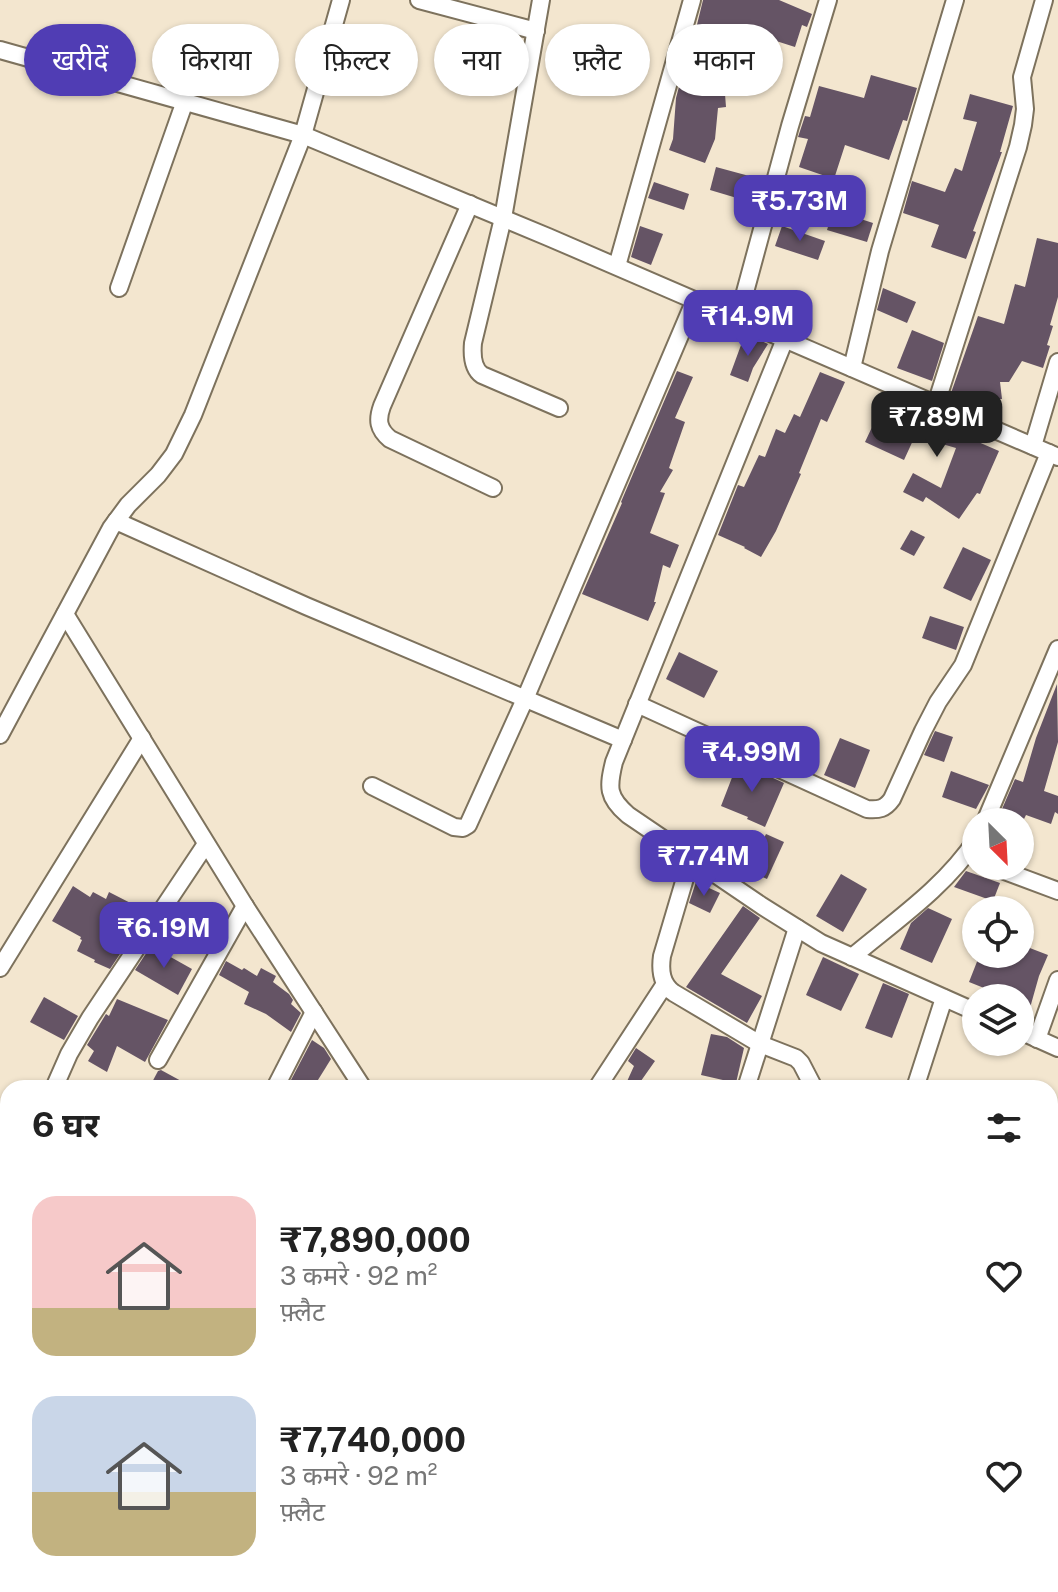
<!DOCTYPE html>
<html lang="hi">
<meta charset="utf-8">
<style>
:root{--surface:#fff;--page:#f6f6f6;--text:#222;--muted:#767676;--accent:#503db4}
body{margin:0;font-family:"Public Sans","Noto Sans Devanagari",sans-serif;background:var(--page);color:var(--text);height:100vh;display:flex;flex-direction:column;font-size:30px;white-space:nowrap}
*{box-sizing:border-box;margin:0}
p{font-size:26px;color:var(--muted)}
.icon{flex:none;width:44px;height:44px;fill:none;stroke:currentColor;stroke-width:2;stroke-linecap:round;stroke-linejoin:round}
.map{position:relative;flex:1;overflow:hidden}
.sheet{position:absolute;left:0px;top:1080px;width:1058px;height:512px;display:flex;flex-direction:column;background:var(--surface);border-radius:24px 24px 0 0;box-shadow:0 2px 6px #0004}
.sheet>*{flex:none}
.hud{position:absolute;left:24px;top:24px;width:1010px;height:72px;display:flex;gap:16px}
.needle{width:52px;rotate:156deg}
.buttons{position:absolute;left:962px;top:808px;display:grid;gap:16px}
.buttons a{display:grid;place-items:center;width:72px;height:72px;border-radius:50%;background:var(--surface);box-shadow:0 2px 6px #0004;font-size:40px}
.price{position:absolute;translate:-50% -68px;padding:0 18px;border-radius:16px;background:var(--accent);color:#fff;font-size:26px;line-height:52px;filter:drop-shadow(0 2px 4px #0008)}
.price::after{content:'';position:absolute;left:50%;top:48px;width:24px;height:18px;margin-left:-12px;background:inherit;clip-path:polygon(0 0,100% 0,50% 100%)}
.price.current{background:#222;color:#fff}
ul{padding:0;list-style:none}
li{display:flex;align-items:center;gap:24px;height:200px;padding:0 32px}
li span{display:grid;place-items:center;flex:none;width:224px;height:160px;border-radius:24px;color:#555}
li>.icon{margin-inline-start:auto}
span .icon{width:96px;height:96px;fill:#fffc;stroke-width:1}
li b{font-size:34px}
h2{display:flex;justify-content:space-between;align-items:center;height:96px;padding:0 32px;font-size:34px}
.chip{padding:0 28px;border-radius:36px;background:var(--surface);box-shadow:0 2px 6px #0004;font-size:28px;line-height:72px}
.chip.current{background:var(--accent);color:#fff}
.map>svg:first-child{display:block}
.building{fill:#655465}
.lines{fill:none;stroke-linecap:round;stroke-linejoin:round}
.street-casing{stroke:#7d725d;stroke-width:20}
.street{stroke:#fff;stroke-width:16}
</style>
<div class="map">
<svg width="1058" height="1592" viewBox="0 0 1058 1592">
<rect width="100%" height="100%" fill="#f3e6cf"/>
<g class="building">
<polygon points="703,0 779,0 812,14 807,27 802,25 795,47 773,40 772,43 738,24 736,50 693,41"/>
<polygon points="871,75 917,88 907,121 903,120 889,160 845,145 834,179 799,167 808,139 798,137 805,116 810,117 819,86 864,98"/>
<polygon points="680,83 725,94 726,107 718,108 715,139 705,163 669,150 673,139 676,98"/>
<polygon points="970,94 1013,106 1000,152 1002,152 973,231 976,232 966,259 931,247 939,225 903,213 912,181 945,192 955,168 962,171 977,122 963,119"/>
<polygon points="716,167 764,180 757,204 710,190"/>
<polygon points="654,182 689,194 684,210 648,198"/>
<polygon points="833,210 873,223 867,242 827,230"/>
<polygon points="640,226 663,234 651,265 631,257"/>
<polygon points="782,226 825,241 818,260 775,246"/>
<polygon points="1037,238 1058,243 1058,297 1050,325 1053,326 1047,345 1050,346 1043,368 1022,361 1009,382 1000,382 1002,399 976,400 975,402 951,393 978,316 1004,324 1015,284 1025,287"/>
<polygon points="883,288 916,302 907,323 877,310"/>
<polygon points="912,330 944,343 932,381 897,368"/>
<polygon points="749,335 768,344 753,368 748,382 730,375 741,345 743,346"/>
<polygon points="677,371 693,377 675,418 685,422 669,468 673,470 660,492 665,493 650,533 679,545 670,568 663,565 654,602 656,602 648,621 582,594 622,503 621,502"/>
<polygon points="820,372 845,382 827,422 821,419 799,473 801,474 776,531 761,557 744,548 745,547 718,535 738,485 744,487 759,455 765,457 776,429 785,433 794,414 800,417"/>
<polygon points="882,406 934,430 937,419 953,424 955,424 953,431 999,451 980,494 977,493 959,519 926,497 923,502 903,492 913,473 941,488 956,448 915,436 904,460 865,442"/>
<polygon points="911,530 925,537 914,556 900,549"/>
<polygon points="963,547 991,560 971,601 943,588"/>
<polygon points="930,616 964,627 956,650 922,638"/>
<polygon points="679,652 718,671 704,698 666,679"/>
<polygon points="1057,684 1058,742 1044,791 1058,796 1058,814 1055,812 1051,824 1026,815 1024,819 1002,809 1015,779 1023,782 1036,738"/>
<polygon points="935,731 953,737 944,762 924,755"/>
<polygon points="840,738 870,750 855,788 824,775"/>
<polygon points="738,762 784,783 765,827 747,819 748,817 721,806"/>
<polygon points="951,771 989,785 976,809 942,797"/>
<polygon points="766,834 784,842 767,879 748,870"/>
<polygon points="966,871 1000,883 993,901 954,887"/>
<polygon points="841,874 867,889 843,932 816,916"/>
<polygon points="696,882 720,893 710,913 689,903"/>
<polygon points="73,886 90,897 93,892 106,899 109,892 148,912 110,969 94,962 95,960 77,951 82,940 80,939 81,937 52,921"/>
<polygon points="743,906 760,918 721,974 762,996 747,1023 686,987"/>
<polygon points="928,908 952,919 932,963 900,949 911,923"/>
<polygon points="1022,945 1048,955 1039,976 1026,1022 1020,1020 1020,993 996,985 994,992 969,982 980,954 1020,954"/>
<polygon points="151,946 192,969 178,995 135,970"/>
<polygon points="823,957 859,974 841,1011 806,995"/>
<polygon points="226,961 242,970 244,968 257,976 261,968 276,976 273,982 289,994 293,1000 291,1004 301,1013 291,1032 266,1014 244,1004 249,992 219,975"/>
<polygon points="883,983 909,994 892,1038 865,1028"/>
<polygon points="44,997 78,1016 64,1040 30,1022"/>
<polygon points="117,999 168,1020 145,1062 117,1046 107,1072 88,1061 94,1051 87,1045 106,1014 109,1016"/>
<polygon points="711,1034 727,1037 744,1048 736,1083 701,1075"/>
<polygon points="312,1040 324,1048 331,1059 313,1088 305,1088 291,1080"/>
<polygon points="636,1048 655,1061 636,1088 624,1088 634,1066 628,1061"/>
<polygon points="161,1070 194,1088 149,1088 158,1071"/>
</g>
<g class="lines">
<g class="street-casing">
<g id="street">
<polyline points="419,0 536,31"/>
<path d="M541,0L503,218L473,343C472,354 472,368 482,375L559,408"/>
<polyline points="0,50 303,135 548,237 1058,457"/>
<path d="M470,204L382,406C377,420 378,429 390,439L493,488"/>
<polyline points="617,266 692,0"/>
<polyline points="119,288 185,101"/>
<polyline points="738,318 790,126 828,0"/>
<path d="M785,339L614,762C608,787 607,797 628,815L762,906L821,943L976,1012"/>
<polyline points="852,368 880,251 955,0"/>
<polyline points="936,404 1018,147 1023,125 1025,109 1022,77 1044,0"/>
<polyline points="1033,446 1058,362"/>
<polyline points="116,521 306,606 623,740"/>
<polyline points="65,614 245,906 363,1088"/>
<path d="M637,704L867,809C879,810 885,809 892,799L923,731L938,702L963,665L1049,453"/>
<polyline points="0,735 111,528 128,505 158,475 174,454 193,415 303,135 341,0"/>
<polyline points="372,786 454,827 463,828 468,825 525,699 695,300"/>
<polyline points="985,822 1058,649"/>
<path d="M691,858L662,956C660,970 661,984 674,993L760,1044L796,1058L801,1063L814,1088"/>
<polyline points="991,866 1058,891"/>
<path d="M852,957C895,921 945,887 976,840"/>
<polyline points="0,968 142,738"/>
<polyline points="1020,1031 1058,1048"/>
<polyline points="1037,1039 1058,980"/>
<polyline points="158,1060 245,906"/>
<polyline points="54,1088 69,1054 90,1018 206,844"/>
<polyline points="275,1088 314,1012"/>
<polyline points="597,1088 665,984"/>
<polyline points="746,1088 797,928"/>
<polyline points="915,1088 944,998"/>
<polyline points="0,1195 8,1181"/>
<polyline points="0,1268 8,1273"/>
<polyline points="0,1355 8,1358"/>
<polyline points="0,1498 8,1501"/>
<polyline points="309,1584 310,1592"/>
<polyline points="410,1584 410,1592"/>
<polyline points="136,1592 141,1584"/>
<polyline points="548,1592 548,1584"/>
<polyline points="677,1592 677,1584"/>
<polyline points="768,1592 768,1584"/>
<polyline points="868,1592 868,1584"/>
</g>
</g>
<use href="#street" class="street"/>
</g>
</svg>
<div class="buttons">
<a><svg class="needle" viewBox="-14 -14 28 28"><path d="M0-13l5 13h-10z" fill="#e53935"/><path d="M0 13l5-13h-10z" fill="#767676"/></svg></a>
<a><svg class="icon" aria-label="locate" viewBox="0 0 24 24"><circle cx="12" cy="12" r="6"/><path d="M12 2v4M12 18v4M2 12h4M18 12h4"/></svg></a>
<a><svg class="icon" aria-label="layers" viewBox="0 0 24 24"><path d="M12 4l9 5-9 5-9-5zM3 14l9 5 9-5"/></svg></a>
</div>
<b class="price" style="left:800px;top:243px">₹5.73M</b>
<b class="price" style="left:748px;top:358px">₹14.9M</b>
<b class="price current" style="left:937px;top:459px">₹7.89M</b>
<b class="price" style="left:752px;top:794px">₹4.99M</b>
<b class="price" style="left:704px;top:898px">₹7.74M</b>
<b class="price" style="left:164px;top:970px">₹6.19M</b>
<div class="hud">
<a class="chip current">खरीदें</a>
<a class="chip">किराया</a>
<a class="chip">फ़िल्टर</a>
<a class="chip">नया</a>
<a class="chip">फ़्लैट</a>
<a class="chip">मकान</a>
</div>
<section class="sheet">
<h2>6 घर<svg class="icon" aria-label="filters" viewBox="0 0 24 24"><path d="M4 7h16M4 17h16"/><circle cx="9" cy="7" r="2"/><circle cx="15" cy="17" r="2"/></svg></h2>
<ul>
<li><span style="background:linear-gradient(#f6c9c9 70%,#c2b280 0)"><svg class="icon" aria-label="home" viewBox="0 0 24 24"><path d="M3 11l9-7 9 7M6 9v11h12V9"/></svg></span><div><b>₹7,890,000</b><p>3 कमरे · 92 m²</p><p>फ़्लैट</p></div><svg class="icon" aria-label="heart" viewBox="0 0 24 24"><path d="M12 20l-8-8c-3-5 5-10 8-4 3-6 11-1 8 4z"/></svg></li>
<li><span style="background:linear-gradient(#c9d6e8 60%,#c2b280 0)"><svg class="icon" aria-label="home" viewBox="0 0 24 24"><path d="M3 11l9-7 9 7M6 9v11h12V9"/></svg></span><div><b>₹7,740,000</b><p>3 कमरे · 92 m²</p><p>फ़्लैट</p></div><svg class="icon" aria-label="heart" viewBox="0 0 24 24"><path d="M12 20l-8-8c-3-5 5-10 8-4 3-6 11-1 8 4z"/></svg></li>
</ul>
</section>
</div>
